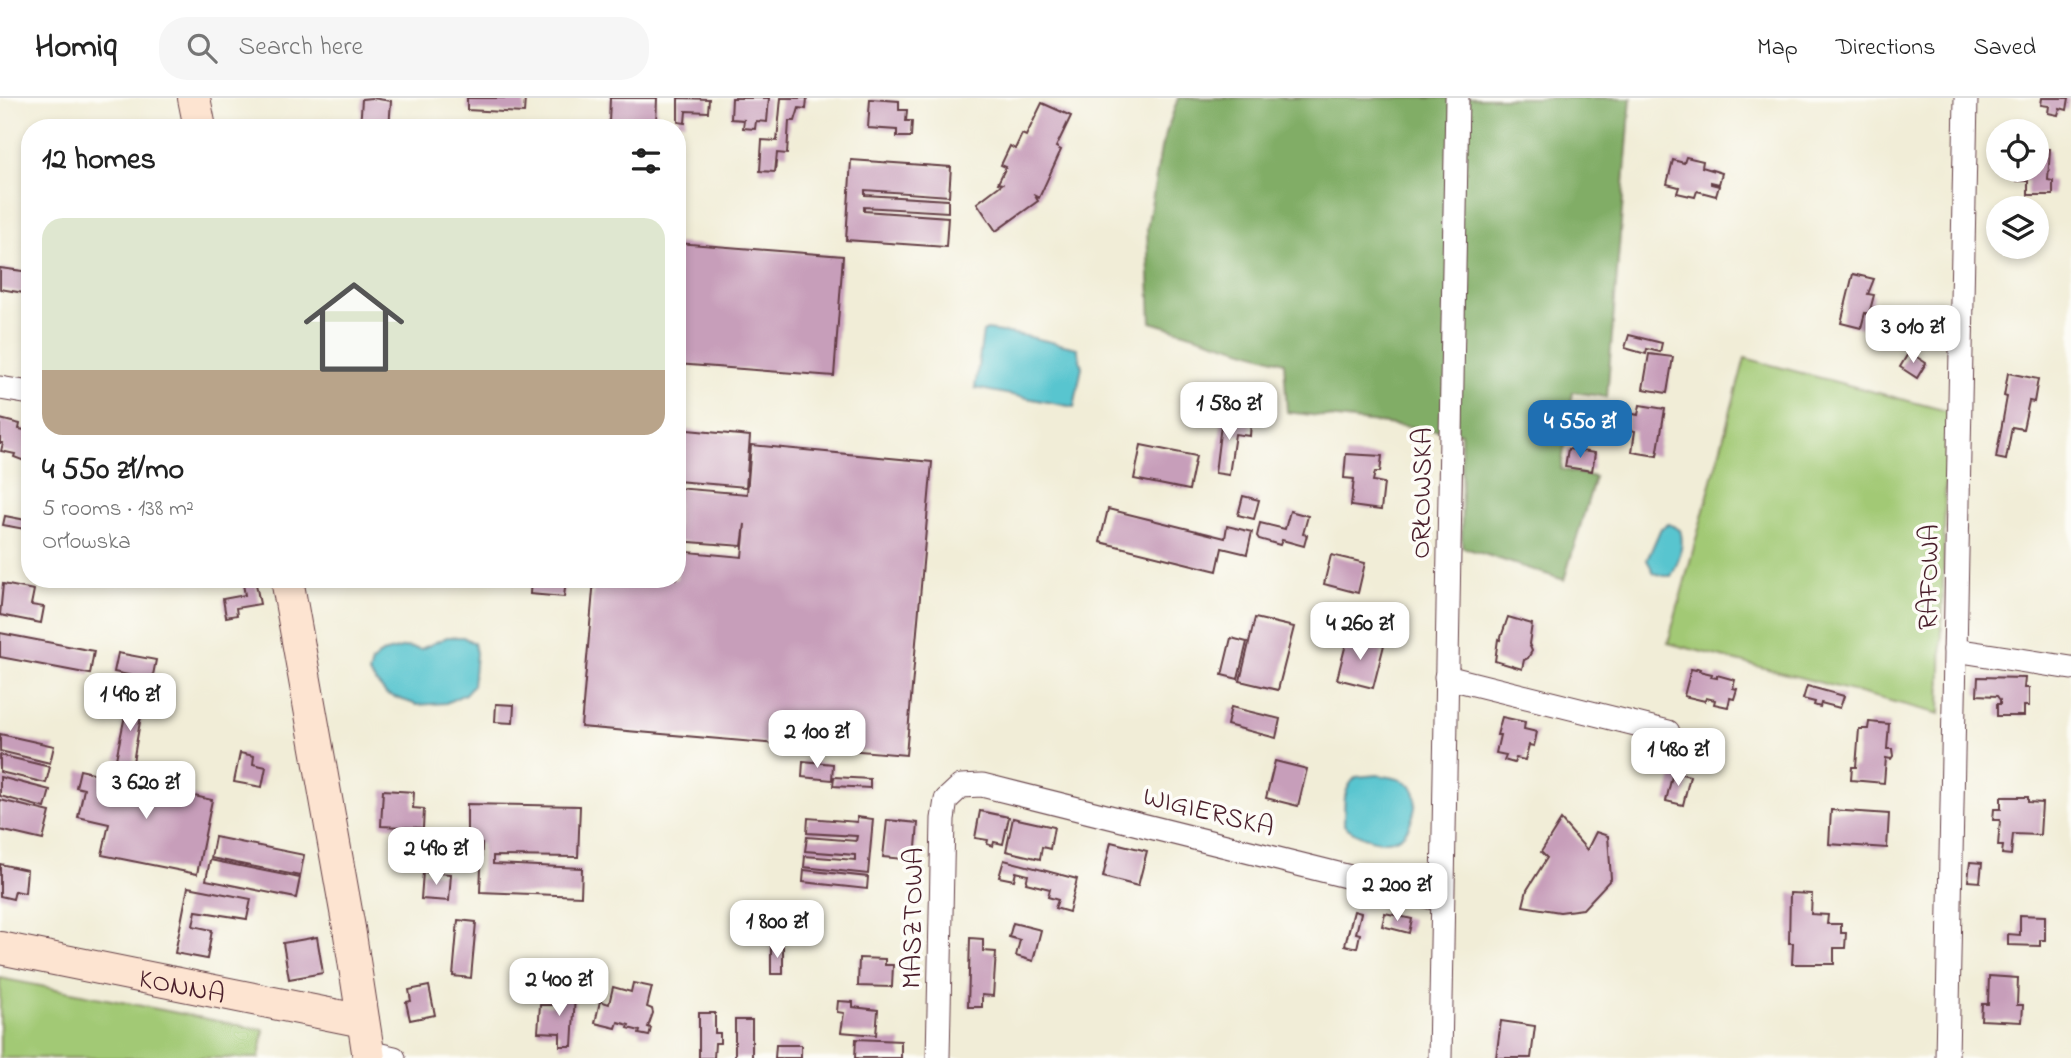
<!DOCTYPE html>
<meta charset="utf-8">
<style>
:root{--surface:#fff;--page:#f6f6f6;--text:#222;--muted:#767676;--line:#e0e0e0;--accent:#1f6fb2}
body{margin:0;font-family:"Indie Flower",sans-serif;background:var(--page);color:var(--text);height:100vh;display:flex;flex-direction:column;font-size:26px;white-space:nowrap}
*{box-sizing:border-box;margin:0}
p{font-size:23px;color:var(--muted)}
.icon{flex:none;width:38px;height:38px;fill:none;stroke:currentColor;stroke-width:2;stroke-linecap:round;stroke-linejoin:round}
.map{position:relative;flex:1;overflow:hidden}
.panel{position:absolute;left:21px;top:21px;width:665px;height:469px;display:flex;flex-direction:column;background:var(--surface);border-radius:28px;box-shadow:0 4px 10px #0003}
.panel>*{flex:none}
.buttons{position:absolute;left:1986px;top:21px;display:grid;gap:14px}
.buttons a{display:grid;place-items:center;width:63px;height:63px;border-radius:50%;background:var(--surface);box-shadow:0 4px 10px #0003;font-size:35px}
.price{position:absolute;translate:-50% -60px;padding:0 16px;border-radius:14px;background:#fff;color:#222;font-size:23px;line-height:46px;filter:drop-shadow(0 2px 4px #0008)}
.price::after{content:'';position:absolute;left:50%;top:42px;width:21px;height:16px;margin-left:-10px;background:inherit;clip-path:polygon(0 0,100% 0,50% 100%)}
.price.selected{background:var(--accent);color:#fff}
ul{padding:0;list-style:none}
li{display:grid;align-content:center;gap:14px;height:371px;padding:0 21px}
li+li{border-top:2px solid var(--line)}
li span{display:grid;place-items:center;height:217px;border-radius:21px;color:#555}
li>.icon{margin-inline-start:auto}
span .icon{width:126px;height:126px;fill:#fffc;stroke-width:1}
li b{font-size:30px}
h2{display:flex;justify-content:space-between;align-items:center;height:84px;padding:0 21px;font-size:30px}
header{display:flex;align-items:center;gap:42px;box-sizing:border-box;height:98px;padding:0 35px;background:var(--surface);border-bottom:2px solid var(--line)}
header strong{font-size:33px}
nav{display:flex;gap:38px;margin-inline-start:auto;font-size:24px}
.search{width:490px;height:63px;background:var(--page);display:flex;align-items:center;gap:18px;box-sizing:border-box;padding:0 24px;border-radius:28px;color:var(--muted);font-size:26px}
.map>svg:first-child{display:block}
.green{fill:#a2c974;stroke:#767450;stroke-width:2}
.forest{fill:#81ad66;stroke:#666648;stroke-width:2}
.water{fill:#58c5cf;stroke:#51727d;stroke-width:2}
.building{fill:#c79eba}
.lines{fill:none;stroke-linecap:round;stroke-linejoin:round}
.street-casing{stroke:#633e45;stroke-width:25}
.secondary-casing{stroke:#633e45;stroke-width:34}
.street{stroke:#fff;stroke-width:23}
.secondary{stroke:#fde4d1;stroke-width:32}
.labels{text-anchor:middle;stroke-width:7;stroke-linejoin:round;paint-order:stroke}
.street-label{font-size:28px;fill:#4a1f2b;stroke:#fdfcf7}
</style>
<header>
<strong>Homiq</strong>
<div class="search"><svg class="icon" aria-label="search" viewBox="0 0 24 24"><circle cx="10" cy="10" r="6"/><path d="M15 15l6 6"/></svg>Search here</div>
<nav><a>Map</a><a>Directions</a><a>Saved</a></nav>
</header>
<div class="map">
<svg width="2071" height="960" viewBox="0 0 2071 960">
<rect width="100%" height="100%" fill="#fdfcf7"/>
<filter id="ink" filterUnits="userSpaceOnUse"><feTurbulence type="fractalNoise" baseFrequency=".0143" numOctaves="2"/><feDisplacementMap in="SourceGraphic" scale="14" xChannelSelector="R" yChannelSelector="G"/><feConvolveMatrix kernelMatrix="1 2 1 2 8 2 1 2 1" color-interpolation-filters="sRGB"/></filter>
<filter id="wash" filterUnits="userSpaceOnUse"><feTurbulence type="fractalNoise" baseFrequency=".00686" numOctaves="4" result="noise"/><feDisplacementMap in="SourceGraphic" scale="28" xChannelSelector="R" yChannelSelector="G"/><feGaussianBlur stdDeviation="1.57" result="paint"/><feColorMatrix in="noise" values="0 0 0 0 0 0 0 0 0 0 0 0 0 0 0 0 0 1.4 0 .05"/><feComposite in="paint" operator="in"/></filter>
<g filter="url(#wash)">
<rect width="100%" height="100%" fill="#f1edd7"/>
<g class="green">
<polygon points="1745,260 1947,313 1940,616 1668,545"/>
<polygon points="0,880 264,932 259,960 0,960"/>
</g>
<polygon class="forest" points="1178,0 1631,0 1607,299 1573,294 1561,371 1595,379 1564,482 1462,449 1461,335 1287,314 1284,264 1151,224 1147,131 1161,50"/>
<g class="water">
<polygon points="987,232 1021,237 1077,250 1082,269 1074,309 975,290 983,234"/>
<path d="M1669,426L1680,432C1685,445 1678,466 1671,478H1664L1654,475L1647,462L1661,430Z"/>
<polygon points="447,539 463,539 474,545 476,555 473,587 465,596 446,605 417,607 386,596 369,576 372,564 382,555 405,549 421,551"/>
<path d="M1378,677C1389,679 1402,680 1410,687C1422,698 1412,730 1401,738C1385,750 1356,738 1344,727C1345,708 1341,693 1356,679Z"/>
</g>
<g id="blocks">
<g class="building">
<polygon points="372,0 391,3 389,30 360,30 362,1"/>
<polygon points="467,0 525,0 524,15 467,12"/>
<polygon points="610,0 657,0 656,27 609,25"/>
<polygon points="678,0 709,1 708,14 686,13 685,25 678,24"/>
<polygon points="732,0 769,0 767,24 756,23 755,31 743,30 744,22 731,21"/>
<polygon points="781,0 807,0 806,11 799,10 795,23 789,23 787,56 777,55 775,74 760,73 762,42 777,43"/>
<polygon points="2042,0 2069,0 2067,12 2060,10 2058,17 2048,15 2049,8 2041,7"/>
<polygon points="870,1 899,3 899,12 907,12 906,23 912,23 911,39 897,39 897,32 868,30"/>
<polygon points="1042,5 1071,18 1056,49 1061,52 1039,100 1035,98 1038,103 996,133 977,105 1002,86 998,85 1006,69 1001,67 1010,48 1015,51 1022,36 1026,38"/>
<polygon points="2037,51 2050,51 2048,82 2053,83 2053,97 2028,97 2028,83 2017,83 2017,72 2037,72"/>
<polygon points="1686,59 1703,63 1702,69 1722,75 1719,86 1711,84 1711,86 1719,88 1716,98 1697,93 1695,99 1677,95 1679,89 1667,86 1673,62 1684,65"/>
<polygon points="851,62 951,69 949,98 865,92 865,97 948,102 948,114 864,109 864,113 948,119 946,149 846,142"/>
<polygon points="677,145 843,158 834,278 677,266"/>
<polygon points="0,170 30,174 30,193 25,192 24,195 0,191"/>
<polygon points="1853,176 1874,181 1868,196 1874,197 1869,216 1865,215 1861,230 1841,225"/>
<polygon points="1629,237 1662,245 1660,254 1647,251 1646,256 1625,250"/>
<polygon points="1909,254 1926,265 1917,280 1900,269"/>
<polygon points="1649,256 1673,259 1667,295 1643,291"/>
<polygon points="2008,275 2038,281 2034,304 2029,303 2023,331 2012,329 2006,362 1996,360 2007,299 2004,298"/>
<polygon points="1640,307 1665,311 1657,358 1632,354 1635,333 1626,331 1629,315 1638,317"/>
<polygon points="1222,319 1251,324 1250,338 1235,336 1229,377 1215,375"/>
<polygon points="0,321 20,326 19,331 25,332 26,328 30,328 30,365 14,359 15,356 1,353 3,345 0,345"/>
<polygon points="677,331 750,338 746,389 677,383"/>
<polygon points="751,347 932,364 906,657 581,629 594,481 677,481 677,453 742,459 745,426 742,448 677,443 677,390 747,396"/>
<polygon points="1141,347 1196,358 1189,392 1134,381"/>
<polygon points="1568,351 1595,355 1592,373 1565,369"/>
<polygon points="1346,356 1382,358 1380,374 1375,374 1373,383 1384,385 1381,412 1351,408 1354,381 1344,380"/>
<polygon points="1243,398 1259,402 1254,421 1238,417"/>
<polygon points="29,409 30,432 3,427 5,418 26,422"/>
<polygon points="1108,411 1225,440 1227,428 1252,434 1247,456 1222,450 1217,473 1100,444"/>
<polygon points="1290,413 1308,418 1303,436 1307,437 1304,448 1282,442 1280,447 1259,441 1257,438 1260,425 1285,431"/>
<polygon points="1331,457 1365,465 1358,495 1324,486"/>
<polygon points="242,481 255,481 260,506 236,510 237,517 226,519 223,501 245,497"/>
<polygon points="531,481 566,481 564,499 530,496"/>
<polygon points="3,486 34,492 31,507 44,509 41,525 0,517"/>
<polygon points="1508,519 1532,526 1529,546 1532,553 1528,560 1524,562 1522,571 1495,563 1498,541 1500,542"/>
<polygon points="1255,520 1294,529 1278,592 1240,583"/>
<polygon points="0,535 94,553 90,576 0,559"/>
<polygon points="1348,538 1384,547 1373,590 1337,581"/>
<polygon points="1231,540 1247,544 1238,581 1222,577"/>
<polygon points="118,555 156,562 152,582 114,574"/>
<polygon points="1697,570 1700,571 1699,573 1712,576 1711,579 1717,580 1717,577 1735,582 1733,590 1737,591 1734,601 1730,600 1728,609 1714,606 1715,602 1706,600 1705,603 1684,598 1691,571 1696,572"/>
<polygon points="1978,579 2025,580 2024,590 2029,590 2029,608 2024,608 2024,618 1997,618 1997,606 2000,606 2000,602 1997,598 1977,597"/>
<polygon points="1807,588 1844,598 1840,610 1821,605 1820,609 1814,607 1815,604 1803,601"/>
<polygon points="128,603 140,605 138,611 142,612 133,664 116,661"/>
<polygon points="496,606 514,607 513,625 495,624"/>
<polygon points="1231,609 1280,621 1276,640 1227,627"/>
<polygon points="1502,619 1525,624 1524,631 1537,634 1534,648 1529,647 1525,662 1516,660 1514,665 1504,662 1506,657 1496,655 1500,637 1497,637"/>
<polygon points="1869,624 1889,626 1887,651 1892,651 1893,658 1891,661 1886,660 1884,685 1851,682 1852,669 1856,669 1859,631 1868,631"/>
<polygon points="0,636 54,648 50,665 0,653"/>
<polygon points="240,655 254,658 253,666 266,669 262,689 234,684"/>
<polygon points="0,657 50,669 46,685 0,674"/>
<polygon points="803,663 833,666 832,682 802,679"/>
<polygon points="1275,663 1307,671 1298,708 1266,700"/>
<polygon points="80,672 212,702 197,776 102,757 109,726 78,719 84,691 76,689"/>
<polygon points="1673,674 1690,678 1683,707 1666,703"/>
<polygon points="0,679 50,692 45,710 0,698"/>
<polygon points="834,679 870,681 870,690 833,688"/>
<polygon points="383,692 414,694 413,710 424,711 423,730 381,728"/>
<polygon points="2001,699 2028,699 2028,704 2042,705 2040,737 2013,736 2011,757 2002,756 2003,748 1998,748 2000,722 1993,722 1994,711 2001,711"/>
<polygon points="0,702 50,714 43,742 0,732"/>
<polygon points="467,706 580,708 578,759 493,758 493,766 582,770 581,798 480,794 482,746 467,746"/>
<polygon points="1831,712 1889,716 1887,750 1829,746"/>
<polygon points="980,713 1009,719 1003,746 994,744 993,748 987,746 988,742 975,740"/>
<polygon points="857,719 873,721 868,776 804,769 805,758 855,762 855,757 805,753 807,739 856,743 857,738 807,735 808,720 857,724"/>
<polygon points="1013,720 1054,729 1050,751 1042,749 1040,761 1006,753"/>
<polygon points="887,722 918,725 915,762 883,759"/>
<polygon points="1561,722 1587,752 1596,734 1608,738 1611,781 1583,811 1560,814 1523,808 1527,792 1547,760 1541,754"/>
<polygon points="215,739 304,757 300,778 211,760"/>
<polygon points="1111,744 1147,753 1138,788 1103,779"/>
<polygon points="210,762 300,780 296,800 206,782"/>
<polygon points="1004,762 1077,781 1069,814 1055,810 1058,802 1048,799 1050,791 1026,785 1028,777 1016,774 1014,782 999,779"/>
<polygon points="1970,764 1982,765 1980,784 1968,783"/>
<polygon points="0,766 27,772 25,795 15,793 13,801 0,798"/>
<polygon points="804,772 868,779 867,791 803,784"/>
<polygon points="423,774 451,776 449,803 421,801"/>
<polygon points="188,789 251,801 247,821 196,813 193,828 212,832 207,861 175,855"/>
<polygon points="1790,795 1812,796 1811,816 1828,817 1827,826 1841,826 1841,835 1846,835 1845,850 1834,850 1834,866 1792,866 1793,845 1789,845"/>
<polygon points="1354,813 1361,815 1356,835 1360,836 1357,850 1345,847"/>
<polygon points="1385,815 1412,821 1409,835 1382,828"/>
<polygon points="2020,817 2045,818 2045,842 2040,842 2040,848 2008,847 2008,836 2020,837"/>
<polygon points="458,822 476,824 471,880 453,878"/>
<polygon points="1013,825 1041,832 1033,863 1016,858 1020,842 1009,839"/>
<polygon points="317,839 323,875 289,881 283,845"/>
<polygon points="970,840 983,841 983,853 996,854 993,898 982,897 982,909 968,909"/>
<polygon points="771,847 783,848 783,876 771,876"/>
<polygon points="859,860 885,861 885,867 893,867 892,889 858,888"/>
<polygon points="1989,878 2018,880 2017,907 2023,907 2022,924 1981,922 1982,906 1988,906"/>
<polygon points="633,885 652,889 647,909 652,911 653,915 648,929 651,930 649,938 639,936 640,933 628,930 629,927 618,924 616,930 595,925 600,903 609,906 613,889 631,894"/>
<polygon points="429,888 435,917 410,922 406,904 411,903 409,892"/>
<polygon points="552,896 575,897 572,948 560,948 560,935 538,934 540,907 552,907"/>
<polygon points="838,903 853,904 853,909 878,912 876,937 841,934 844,915 837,914"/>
<polygon points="699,915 715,915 715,935 720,935 720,945 715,945 714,960 699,960"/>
<rect x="735" y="922" width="17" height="38"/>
<polygon points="1501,923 1535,928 1531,960 1496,960"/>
<polygon points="856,941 901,943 901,960 855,960"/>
<polygon points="776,947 801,947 801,960 775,960"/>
</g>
</g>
</g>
<g filter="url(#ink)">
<use href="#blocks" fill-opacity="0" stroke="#633e45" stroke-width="2"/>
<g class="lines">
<g class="street-casing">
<g id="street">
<polyline points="0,290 30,295"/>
<polyline points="1955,552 2071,570"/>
<polyline points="1446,579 1668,634"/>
<polyline points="368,954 394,960"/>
<polyline points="938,960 943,721 946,702 961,688 982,687 1442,802"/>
<polyline points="1440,960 1457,0"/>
<polyline points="1947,960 1966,0"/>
</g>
</g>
<g class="secondary-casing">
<g id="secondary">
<polyline points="194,0 200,30"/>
<polyline points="287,481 349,830 369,960"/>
<path id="s1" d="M0,850L363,923"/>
</g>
</g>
<use href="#street" class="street"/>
<use href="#secondary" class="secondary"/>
</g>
</g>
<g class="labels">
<g class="street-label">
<text transform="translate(1420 395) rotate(-89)" y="10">ORŁOWSKA</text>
<text transform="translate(1927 479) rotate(-89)" y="10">RAFOWA</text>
<text transform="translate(1209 712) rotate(14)" y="10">WIGIERSKA</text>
<text transform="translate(911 820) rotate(-89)" y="10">MASZTOWA</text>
<text dy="10" stroke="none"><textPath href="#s1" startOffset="186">KONNA</textPath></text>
</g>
</g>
</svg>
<div class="buttons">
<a><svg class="icon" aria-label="locate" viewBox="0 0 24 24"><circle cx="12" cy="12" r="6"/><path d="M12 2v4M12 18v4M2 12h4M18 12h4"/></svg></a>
<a><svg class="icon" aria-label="layers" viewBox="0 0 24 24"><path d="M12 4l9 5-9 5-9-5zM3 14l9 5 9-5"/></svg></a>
</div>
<b class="price" style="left:1913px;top:267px">3 010 zł</b>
<b class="price" style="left:1229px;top:344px">1 580 zł</b>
<b class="price selected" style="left:1580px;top:362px">4 550 zł</b>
<b class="price" style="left:1360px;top:564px">4 260 zł</b>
<b class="price" style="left:130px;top:635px">1 490 zł</b>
<b class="price" style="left:817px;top:672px">2 100 zł</b>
<b class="price" style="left:1678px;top:690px">1 480 zł</b>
<b class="price" style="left:146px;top:723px">3 620 zł</b>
<b class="price" style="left:436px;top:789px">2 490 zł</b>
<b class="price" style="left:1397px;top:825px">2 200 zł</b>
<b class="price" style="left:777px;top:862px">1 800 zł</b>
<b class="price" style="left:559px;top:920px">2 400 zł</b>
<section class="panel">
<h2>12 homes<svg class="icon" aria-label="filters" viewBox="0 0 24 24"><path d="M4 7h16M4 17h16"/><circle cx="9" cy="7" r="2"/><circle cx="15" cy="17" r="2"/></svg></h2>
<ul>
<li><span style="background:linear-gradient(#dfe7d0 70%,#b9a48a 0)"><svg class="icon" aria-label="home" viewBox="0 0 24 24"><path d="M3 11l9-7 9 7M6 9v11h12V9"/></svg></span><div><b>4 550 zł/mo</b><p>5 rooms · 138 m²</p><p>Orłowska</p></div></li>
</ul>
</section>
</div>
